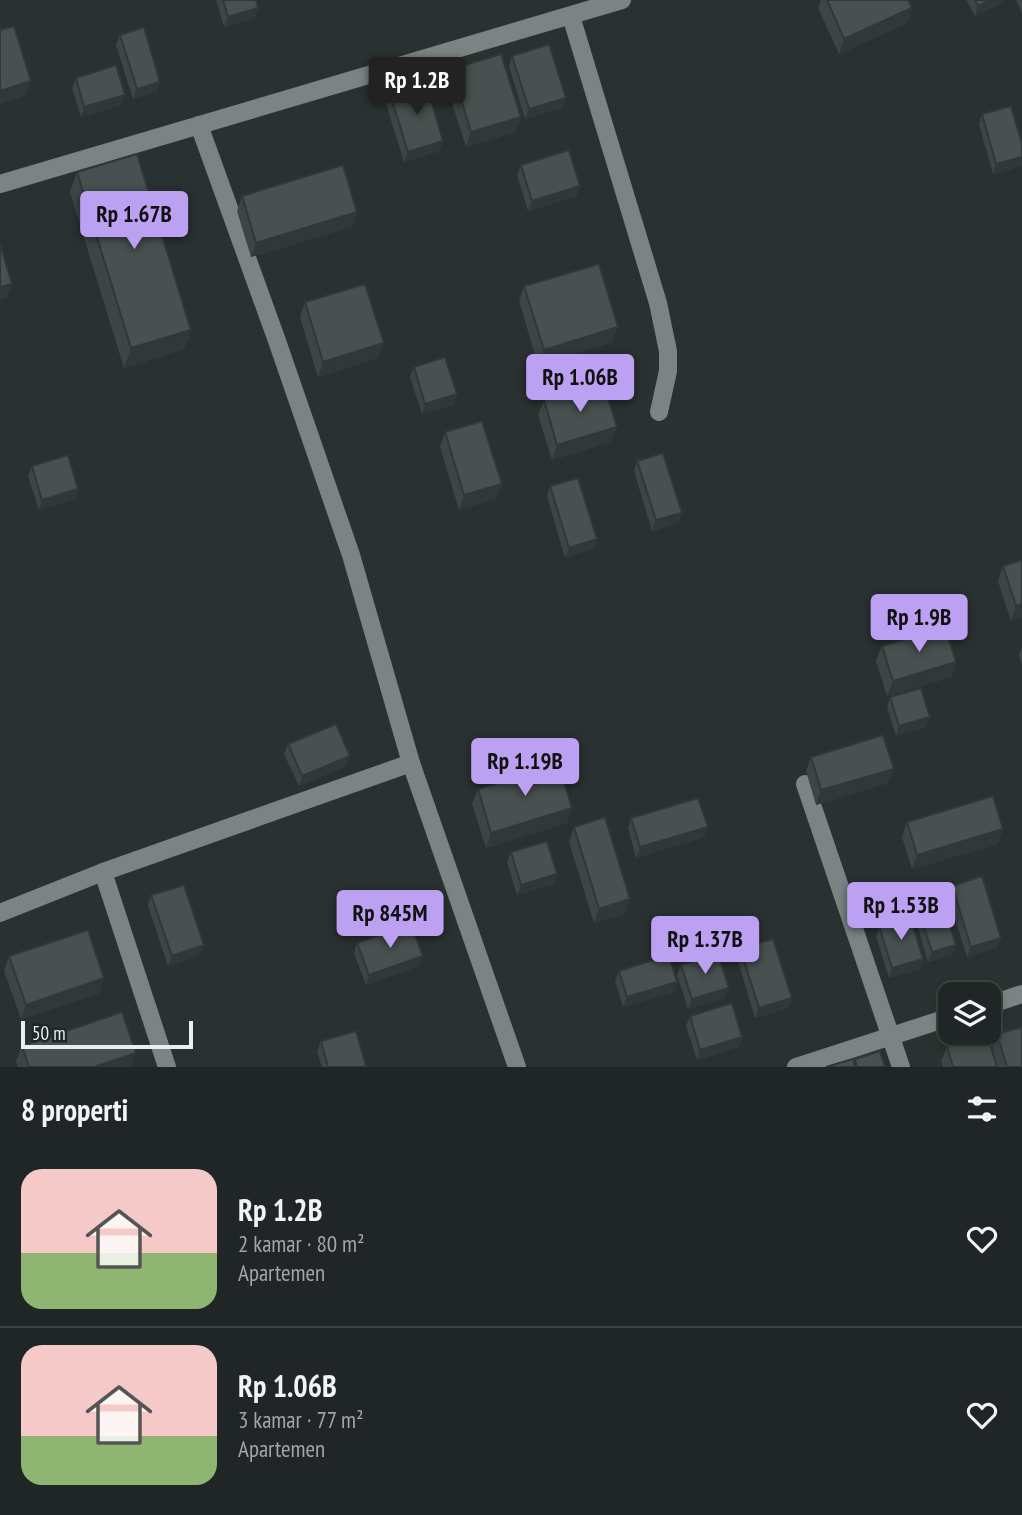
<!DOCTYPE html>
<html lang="id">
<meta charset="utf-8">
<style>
:root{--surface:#202625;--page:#2d3232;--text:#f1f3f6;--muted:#a2a5a7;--line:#3d4342;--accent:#bca0f2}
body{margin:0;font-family:"PT Sans Narrow",sans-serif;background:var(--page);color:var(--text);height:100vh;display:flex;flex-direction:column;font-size:26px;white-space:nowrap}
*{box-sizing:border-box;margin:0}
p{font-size:23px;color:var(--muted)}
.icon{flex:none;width:38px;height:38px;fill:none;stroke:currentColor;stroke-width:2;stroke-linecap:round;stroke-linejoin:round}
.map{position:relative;height:1067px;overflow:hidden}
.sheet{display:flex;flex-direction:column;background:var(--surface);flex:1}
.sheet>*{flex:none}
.controls{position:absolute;left:938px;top:982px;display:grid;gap:14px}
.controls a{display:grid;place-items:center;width:63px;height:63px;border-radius:14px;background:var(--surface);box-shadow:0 4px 10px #0003,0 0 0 2px var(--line);font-size:35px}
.scale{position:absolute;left:21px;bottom:18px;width:172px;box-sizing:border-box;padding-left:7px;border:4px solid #e9eeee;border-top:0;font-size:19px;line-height:24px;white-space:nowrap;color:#e9eeee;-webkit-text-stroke:5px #202827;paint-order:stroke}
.price{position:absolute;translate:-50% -60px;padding:0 16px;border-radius:7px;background:var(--accent);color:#111;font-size:23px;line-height:46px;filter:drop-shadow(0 2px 4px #0008)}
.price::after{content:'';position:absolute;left:50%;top:42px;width:21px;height:16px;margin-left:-10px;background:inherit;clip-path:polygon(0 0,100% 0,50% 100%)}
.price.active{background:#222;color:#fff}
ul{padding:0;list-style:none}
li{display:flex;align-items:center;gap:21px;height:175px;padding:0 21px}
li+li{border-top:2px solid var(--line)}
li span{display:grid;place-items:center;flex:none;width:196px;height:140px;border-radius:21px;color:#555}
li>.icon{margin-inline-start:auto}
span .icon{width:84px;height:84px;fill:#fffc;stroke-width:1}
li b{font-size:30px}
h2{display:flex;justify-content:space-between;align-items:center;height:84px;padding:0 21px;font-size:30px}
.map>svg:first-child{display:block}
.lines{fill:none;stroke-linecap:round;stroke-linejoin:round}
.street{stroke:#7b8483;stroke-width:18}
.secondary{stroke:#7b8483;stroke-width:18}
.wall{fill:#3e4545}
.shaded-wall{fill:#323838}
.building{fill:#485050;stroke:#323838;stroke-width:2}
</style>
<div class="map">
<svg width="1022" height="1067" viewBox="0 0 1022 1067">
<rect width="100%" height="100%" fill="#2a3231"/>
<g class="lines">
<g class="street">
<polyline points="571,16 658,303 668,351 668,371 659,412"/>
<polyline points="199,125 276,338 351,555 411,763 517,1067"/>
<polyline points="0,184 622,0"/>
<polyline points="805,784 901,1067"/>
<polyline points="103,872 167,1067"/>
<polyline points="0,913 103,872 411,763"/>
</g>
<g class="secondary">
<polyline points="989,1005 1022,994"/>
<polyline points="796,1067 950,1017"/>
</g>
</g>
<g class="wall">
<polygon points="216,0 256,0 255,18 224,27"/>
<polygon points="821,0 908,0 912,8 907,23 839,54 818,8"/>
<polygon points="966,0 1004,0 1003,2 975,16"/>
<polygon points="1016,0 1022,0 1022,13"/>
<polygon points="120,35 157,92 133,99 116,45"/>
<polygon points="512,56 566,98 562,108 525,119 509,66"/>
<polygon points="452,69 521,117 515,132 466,147 446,84"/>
<polygon points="76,78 121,105 81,117 72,88"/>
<polygon points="390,94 443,141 440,151 404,162 386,104"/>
<polygon points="982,114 1022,157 1022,166 993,174 979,124"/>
<polygon points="521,165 577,196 528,211 517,175"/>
<polygon points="77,172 191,330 184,349 124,368 70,192"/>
<polygon points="242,196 352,227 251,257 237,211"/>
<polygon points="524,286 612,342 538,365 519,301"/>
<polygon points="305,302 378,358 318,377 300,317"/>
<polygon points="414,367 457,394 453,405 422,414 410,377"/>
<polygon points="544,400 611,442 552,460 538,415"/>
<polygon points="445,432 502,484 496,499 459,510 440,447"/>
<polygon points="637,461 682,513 678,523 652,531 634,471"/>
<polygon points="32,466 78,489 75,499 39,510 28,476"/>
<polygon points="550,486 597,539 593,549 565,558 547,496"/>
<polygon points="1003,566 1022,618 1011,621 998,581"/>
<polygon points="882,646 956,662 951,677 887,696 876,661"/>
<polygon points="1022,647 1022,665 1019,655"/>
<polygon points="890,697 930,717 926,727 896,736 887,707"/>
<polygon points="288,744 350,756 346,766 299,786 284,754"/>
<polygon points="811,757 888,783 816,805 806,771"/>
<polygon points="478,789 567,823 486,848 472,804"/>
<polygon points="631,818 704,837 636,858 628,828"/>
<polygon points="907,822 998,844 912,869 902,837"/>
<polygon points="574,827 625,914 594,923 569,842"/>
<polygon points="511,852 557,874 554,884 517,895 507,862"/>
<polygon points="952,886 997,948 967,957 948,896"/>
<polygon points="151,895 200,955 168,966 148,906"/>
<polygon points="918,908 956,945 952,955 928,962 915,918"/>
<polygon points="879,926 920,969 889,978 876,936"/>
<polygon points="357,943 419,966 366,985 354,953"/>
<polygon points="740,948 792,998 788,1008 755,1018 737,958"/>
<polygon points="9,956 99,993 21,1019 4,971"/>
<polygon points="681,965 725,998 688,1009 677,975"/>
<polygon points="619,971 677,982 674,992 623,1007 615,981"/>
<polygon points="690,1016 742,1037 739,1047 697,1060 686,1026"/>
<polygon points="997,1034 1022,1067 997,1067 992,1049"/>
<polygon points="321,1041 366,1066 366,1067 322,1067 317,1051"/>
<polygon points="22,1046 131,1067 18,1067 16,1061"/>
<polygon points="947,1047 997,1067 943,1067 941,1061"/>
</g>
<g class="shaded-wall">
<polygon points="991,0 1004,0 1003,2 975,16 978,6"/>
<polygon points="258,8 255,18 224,27 228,17"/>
<polygon points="912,8 907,23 839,54 844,39"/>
<polygon points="31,81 25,96 0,104 0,91"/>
<polygon points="160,82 157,92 133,99 137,89"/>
<polygon points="125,95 121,105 81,117 84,107"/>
<polygon points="566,98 562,108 525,119 529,109"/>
<polygon points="521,117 515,132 466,147 471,132"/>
<polygon points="443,141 440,151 404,162 408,152"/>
<polygon points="1022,157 1022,166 993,174 996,164"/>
<polygon points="580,186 577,196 528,211 532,201"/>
<polygon points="357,212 352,227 251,257 256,243"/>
<polygon points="12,284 7,298 0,300 0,287"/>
<polygon points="618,327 612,342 538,365 544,350"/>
<polygon points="191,330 184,349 124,368 131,348"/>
<polygon points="384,343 378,358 318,377 323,362"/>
<polygon points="457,394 453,405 422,414 425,404"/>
<polygon points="617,427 611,442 552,460 557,445"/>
<polygon points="502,484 496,499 459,510 464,495"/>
<polygon points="78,489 75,499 39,510 42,500"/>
<polygon points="682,513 678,523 652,531 656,520"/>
<polygon points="597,539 593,549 565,558 569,548"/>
<polygon points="1022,604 1022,618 1011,621 1016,606"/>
<polygon points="956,662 951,677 887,696 893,681"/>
<polygon points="930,717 926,727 896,736 899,726"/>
<polygon points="350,756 346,766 299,786 302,776"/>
<polygon points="894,769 888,783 816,805 821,790"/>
<polygon points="572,808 567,823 486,848 491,833"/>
<polygon points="708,827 704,837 636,858 640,847"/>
<polygon points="1003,829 998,844 912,869 917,855"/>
<polygon points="557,874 554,884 517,895 521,885"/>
<polygon points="630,899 625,914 594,923 599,909"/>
<polygon points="1001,938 997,948 967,957 971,947"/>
<polygon points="204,945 200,955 168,966 172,956"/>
<polygon points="956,945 952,955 928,962 932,952"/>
<polygon points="423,956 419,966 366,985 369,975"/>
<polygon points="923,959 920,969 889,978 892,968"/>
<polygon points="104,978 99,993 21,1019 26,1005"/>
<polygon points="677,982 674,992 623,1007 627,997"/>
<polygon points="729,988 725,998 688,1009 692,999"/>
<polygon points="792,998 788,1008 755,1018 759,1008"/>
<polygon points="742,1037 739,1047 697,1060 700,1050"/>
<polygon points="136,1053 131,1067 94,1067"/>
</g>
<g class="building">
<polygon points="223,0 256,0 258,8 228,17"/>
<polygon points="827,0 908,0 912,8 844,39"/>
<polygon points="975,0 991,0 978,6"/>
<polygon points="14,26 31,81 0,91 0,30"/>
<polygon points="144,27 160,82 137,89 120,35"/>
<polygon points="549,44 566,98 529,109 512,56"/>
<polygon points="501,54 521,117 471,132 452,69"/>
<polygon points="116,65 125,95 84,107 76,78"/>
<polygon points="426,83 443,141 408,152 390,94"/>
<polygon points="1011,106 1022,144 1022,157 996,164 982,114"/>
<polygon points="569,150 580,186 532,201 521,165"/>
<polygon points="137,154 191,330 131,348 77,172"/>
<polygon points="343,165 357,212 256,243 242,196"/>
<polygon points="0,243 12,284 0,287"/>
<polygon points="599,264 618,327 544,350 524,286"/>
<polygon points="365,284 384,343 323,362 305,302"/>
<polygon points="445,357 457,394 425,404 414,367"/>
<polygon points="603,382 617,427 557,445 544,400"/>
<polygon points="482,421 502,484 464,495 445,432"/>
<polygon points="663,453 682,513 656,520 637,461"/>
<polygon points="68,455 78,489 42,500 32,466"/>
<polygon points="578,478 597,539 569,548 550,486"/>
<polygon points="1022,560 1022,604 1016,606 1003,566"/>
<polygon points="945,627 956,662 893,681 882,646"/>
<polygon points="921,688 930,717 899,726 890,697"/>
<polygon points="336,724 350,756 302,776 288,744"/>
<polygon points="883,735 894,769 821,790 811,757"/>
<polygon points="559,764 572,808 491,833 478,789"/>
<polygon points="993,796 1003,829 917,855 907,822"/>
<polygon points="698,798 708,827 640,847 631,818"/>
<polygon points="605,817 630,899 599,909 574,827"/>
<polygon points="547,841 557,874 521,885 511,852"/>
<polygon points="982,876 1001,938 971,947 952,886"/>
<polygon points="184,885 204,945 172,956 151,895"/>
<polygon points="942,901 956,945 932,952 918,908"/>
<polygon points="910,916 923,959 892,968 879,926"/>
<polygon points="411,924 423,956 369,975 357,943"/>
<polygon points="88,930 104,978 26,1005 9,956"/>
<polygon points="773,939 792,998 759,1008 740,948"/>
<polygon points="718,954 729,988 692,999 681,965"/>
<polygon points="669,955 677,982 627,997 619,971"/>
<polygon points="732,1003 742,1037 700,1050 690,1016"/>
<polygon points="122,1012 136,1053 94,1067 29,1067 22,1046"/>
<polygon points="1022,1027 1022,1067 1007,1067 997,1034"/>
<polygon points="356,1031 366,1066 362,1067 328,1067 321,1041"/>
<polygon points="987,1034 997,1067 953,1067 947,1047"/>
<polygon points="880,1051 885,1067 857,1067 855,1059"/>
<polygon points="853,1059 855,1067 826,1067"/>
</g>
</svg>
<div class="controls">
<a><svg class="icon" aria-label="layers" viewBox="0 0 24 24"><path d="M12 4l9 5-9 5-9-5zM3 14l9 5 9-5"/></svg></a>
</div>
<div class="scale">50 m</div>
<b class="price active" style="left:417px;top:117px">Rp 1.2B</b>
<b class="price" style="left:134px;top:251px">Rp 1.67B</b>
<b class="price" style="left:580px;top:414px">Rp 1.06B</b>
<b class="price" style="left:919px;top:654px">Rp 1.9B</b>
<b class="price" style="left:525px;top:798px">Rp 1.19B</b>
<b class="price" style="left:901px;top:942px">Rp 1.53B</b>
<b class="price" style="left:390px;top:950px">Rp 845M</b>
<b class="price" style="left:705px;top:976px">Rp 1.37B</b>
</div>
<section class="sheet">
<h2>8 properti<svg class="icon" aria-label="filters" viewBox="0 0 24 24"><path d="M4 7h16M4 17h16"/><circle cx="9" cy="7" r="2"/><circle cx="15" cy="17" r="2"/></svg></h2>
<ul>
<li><span style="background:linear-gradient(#f6c9c9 60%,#8fb573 0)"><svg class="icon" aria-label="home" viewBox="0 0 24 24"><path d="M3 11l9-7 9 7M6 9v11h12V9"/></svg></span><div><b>Rp 1.2B</b><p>2 kamar · 80 m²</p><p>Apartemen</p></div><svg class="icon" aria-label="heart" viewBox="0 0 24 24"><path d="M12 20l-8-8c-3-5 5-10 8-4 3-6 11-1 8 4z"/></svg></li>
<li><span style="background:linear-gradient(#f6c9c9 65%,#8fb573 0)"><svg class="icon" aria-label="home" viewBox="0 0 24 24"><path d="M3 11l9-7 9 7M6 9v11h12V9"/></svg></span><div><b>Rp 1.06B</b><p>3 kamar · 77 m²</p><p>Apartemen</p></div><svg class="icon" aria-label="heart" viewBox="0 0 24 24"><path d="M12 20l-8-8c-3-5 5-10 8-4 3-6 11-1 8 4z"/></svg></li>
</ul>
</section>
